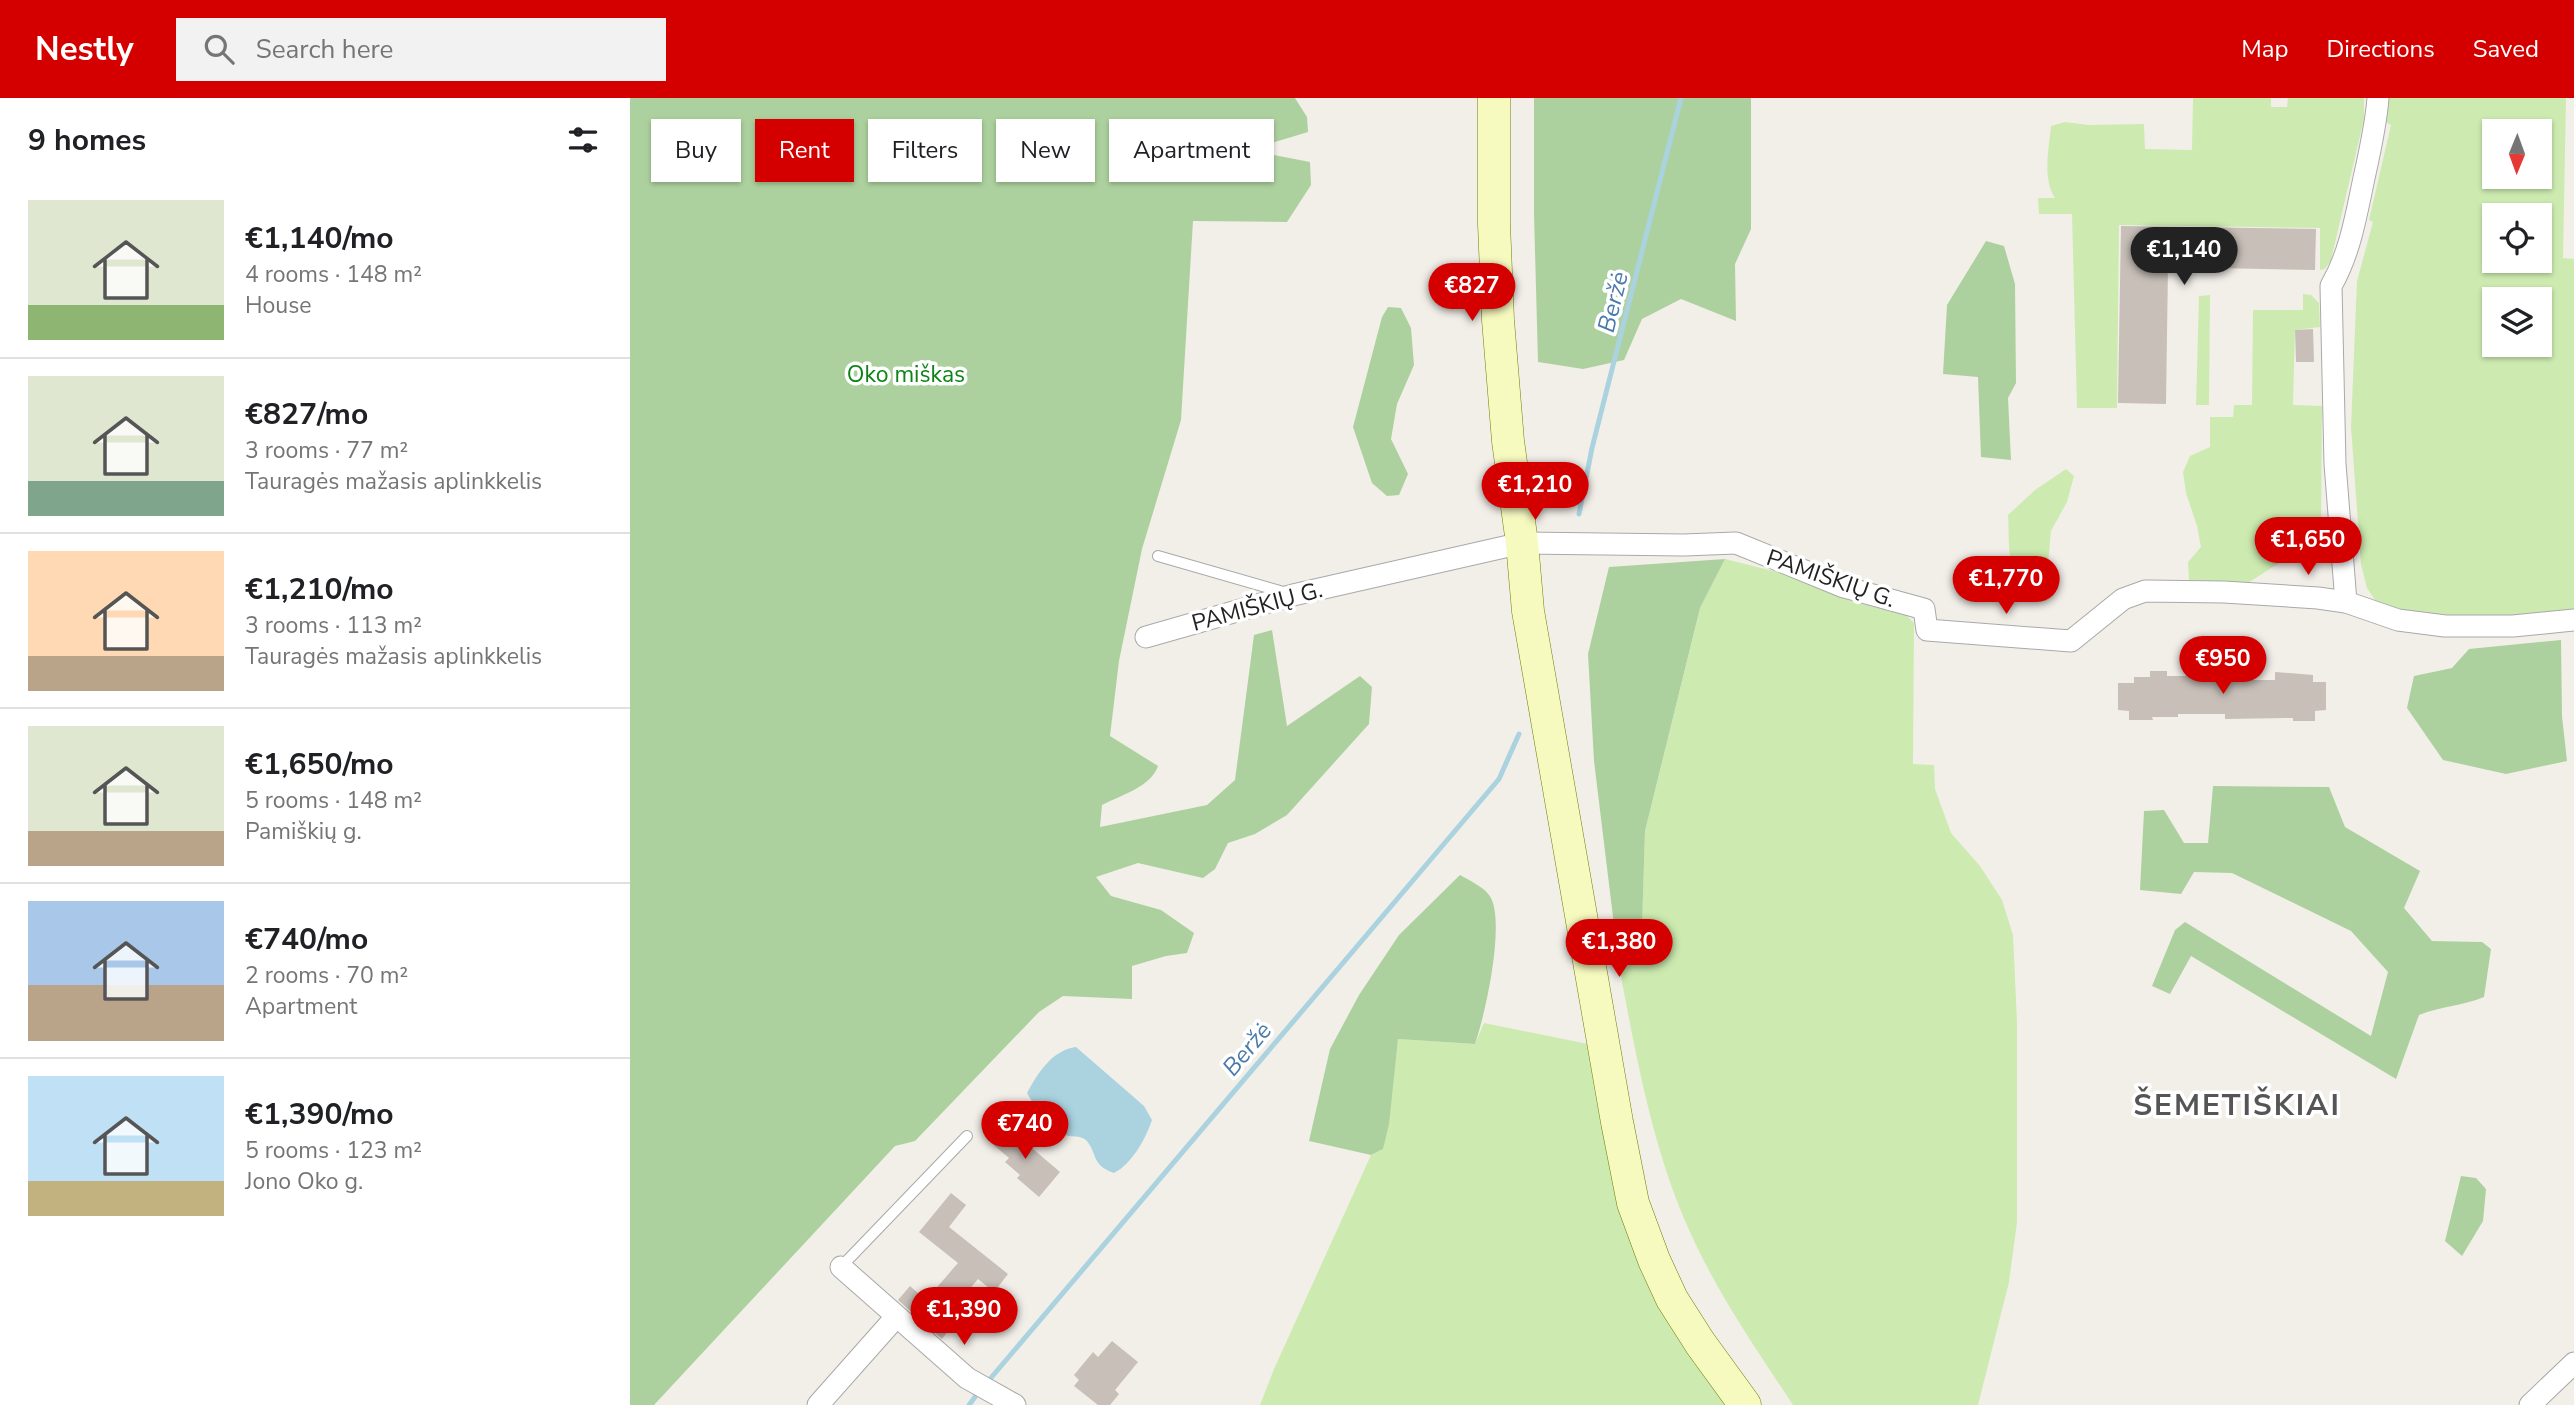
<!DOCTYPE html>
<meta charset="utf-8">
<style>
:root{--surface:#fff;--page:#f2f2f2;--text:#202124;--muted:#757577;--line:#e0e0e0;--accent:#d40000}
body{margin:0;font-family:"Nunito Sans",sans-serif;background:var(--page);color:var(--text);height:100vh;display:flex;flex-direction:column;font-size:26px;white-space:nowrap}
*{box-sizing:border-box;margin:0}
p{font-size:23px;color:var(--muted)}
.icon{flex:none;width:38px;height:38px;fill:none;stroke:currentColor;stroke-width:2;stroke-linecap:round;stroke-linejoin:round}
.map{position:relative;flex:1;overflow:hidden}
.panel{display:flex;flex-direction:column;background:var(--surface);width:630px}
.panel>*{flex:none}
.hud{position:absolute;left:21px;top:21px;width:665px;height:63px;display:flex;gap:14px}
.needle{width:46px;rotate:181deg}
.fabs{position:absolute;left:1852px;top:21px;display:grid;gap:14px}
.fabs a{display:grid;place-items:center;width:70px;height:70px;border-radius:0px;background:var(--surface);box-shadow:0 2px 5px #0004;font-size:35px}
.price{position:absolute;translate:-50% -60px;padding:0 16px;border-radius:24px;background:var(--accent);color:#fff;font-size:23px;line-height:46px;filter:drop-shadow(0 2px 4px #0008)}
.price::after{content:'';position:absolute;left:50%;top:42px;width:21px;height:16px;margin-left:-10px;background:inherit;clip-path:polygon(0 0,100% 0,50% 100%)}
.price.on{background:#222;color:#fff}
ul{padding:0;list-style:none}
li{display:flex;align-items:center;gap:21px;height:175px;padding:0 28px}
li+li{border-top:2px solid var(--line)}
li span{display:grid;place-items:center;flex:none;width:196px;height:140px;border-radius:0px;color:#555}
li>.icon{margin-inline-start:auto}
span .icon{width:84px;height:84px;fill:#fffc;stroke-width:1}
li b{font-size:30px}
h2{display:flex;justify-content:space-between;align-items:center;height:84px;padding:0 28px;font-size:30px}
.tag{padding:0 24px;border-radius:0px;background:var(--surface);box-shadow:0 2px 5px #0004;font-size:24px;line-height:63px}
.tag.on{background:var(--accent);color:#fff}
header{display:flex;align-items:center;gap:42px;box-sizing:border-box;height:98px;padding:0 35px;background:var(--accent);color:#fff}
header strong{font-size:33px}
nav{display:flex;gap:38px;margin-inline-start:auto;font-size:24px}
.search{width:490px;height:63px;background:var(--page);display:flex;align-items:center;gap:18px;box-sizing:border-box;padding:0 24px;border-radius:0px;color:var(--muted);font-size:26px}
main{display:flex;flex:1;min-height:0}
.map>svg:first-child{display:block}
.grass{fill:#cdebb0;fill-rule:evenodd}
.forest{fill:#add19e}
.water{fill:#aad3df}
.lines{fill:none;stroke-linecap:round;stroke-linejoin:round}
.stream{stroke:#aad3df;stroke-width:5}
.building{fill:#c7bfb8}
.service-casing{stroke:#a9a9a9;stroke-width:12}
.minor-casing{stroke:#a9a9a9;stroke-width:23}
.secondary-casing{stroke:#707d05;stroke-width:33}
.service{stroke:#fff;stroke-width:10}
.minor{stroke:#fff;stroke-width:21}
.secondary{stroke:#f7fabf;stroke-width:32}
.labels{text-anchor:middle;stroke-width:7;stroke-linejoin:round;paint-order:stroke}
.park-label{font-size:23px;fill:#0c8416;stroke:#fff}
.street-label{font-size:23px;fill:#222;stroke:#fff}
.water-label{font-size:24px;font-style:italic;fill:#4a7aab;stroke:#fff}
.district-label{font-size:30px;font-weight:bold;letter-spacing:2px;fill:#555;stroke:#fff}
</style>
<header>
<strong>Nestly</strong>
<div class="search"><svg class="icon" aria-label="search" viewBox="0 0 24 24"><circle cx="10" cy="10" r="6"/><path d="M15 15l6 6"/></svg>Search here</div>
<nav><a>Map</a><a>Directions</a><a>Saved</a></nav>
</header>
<main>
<section class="panel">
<h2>9 homes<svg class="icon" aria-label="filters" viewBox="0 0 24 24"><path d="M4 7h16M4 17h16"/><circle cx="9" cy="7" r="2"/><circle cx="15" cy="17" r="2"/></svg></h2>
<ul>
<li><span style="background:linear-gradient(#dfe7d0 75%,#8fb573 0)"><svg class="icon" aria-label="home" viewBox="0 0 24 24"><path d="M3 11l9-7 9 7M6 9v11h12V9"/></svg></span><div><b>€1,140/mo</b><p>4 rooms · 148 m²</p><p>House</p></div></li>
<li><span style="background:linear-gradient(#dfe7d0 75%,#7fa58c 0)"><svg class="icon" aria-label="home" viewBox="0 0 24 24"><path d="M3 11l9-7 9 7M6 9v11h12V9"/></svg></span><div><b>€827/mo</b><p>3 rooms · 77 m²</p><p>Tauragės mažasis aplinkkelis</p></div></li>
<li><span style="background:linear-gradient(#ffd9b3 75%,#b9a48a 0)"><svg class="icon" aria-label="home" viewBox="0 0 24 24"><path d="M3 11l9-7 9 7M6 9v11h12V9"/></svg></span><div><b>€1,210/mo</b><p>3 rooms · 113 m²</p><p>Tauragės mažasis aplinkkelis</p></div></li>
<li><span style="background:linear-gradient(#dfe7d0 75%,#b9a48a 0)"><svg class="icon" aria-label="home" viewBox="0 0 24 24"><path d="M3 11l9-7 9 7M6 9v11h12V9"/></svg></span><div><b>€1,650/mo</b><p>5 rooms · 148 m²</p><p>Pamiškių g.</p></div></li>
<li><span style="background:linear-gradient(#a9c7e8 60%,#b9a48a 0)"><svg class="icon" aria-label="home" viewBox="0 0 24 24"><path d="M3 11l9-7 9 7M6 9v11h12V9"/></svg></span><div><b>€740/mo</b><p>2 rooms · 70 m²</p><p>Apartment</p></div></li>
<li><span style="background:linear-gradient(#bfe0f5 75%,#c2b280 0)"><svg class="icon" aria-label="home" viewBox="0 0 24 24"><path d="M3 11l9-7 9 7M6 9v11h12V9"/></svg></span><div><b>€1,390/mo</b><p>5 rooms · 123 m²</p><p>Jono Oko g.</p></div></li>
</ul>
</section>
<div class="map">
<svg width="1944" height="1307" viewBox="0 0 1944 1307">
<rect width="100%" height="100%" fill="#f2efe9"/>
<g class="grass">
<path d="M1563,0H1641V9H1657L1658,0H1734V21L1701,162L1695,171L1690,172V130L1489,127L1487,310H1447L1442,116H1409L1408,100H1425C1412,80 1419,51 1421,28L1435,24L1458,27L1514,26L1515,51L1562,52Z"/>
<path d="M1757,0H1936L1933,160L1944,161V518L1842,525L1749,508L1737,490L1731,467L1721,329L1727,183L1743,124L1739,122L1761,27L1753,23ZM1864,33H1909V79H1864ZM1864,117H1909V163H1864ZM1864,201H1909V247H1864Z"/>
<polygon points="1673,196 1681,197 1689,205 1690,229 1665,232 1663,307 1692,308 1691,438 1618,485 1559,482 1558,464 1571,449 1567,428 1556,395 1553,374 1560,358 1580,349 1580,319 1603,319 1604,307 1622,307 1623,212 1673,212"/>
<polygon points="1580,197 1579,307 1566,307 1569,198"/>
<path d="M1436,371L1444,378L1437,404L1421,433L1416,487L1402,492C1374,475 1380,446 1378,417L1405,392Z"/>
<path d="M1095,461L1155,476L1223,504L1275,516L1284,525L1283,666L1304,667L1305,691L1321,735L1350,768L1372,802L1383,837L1387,924V1124L1379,1184L1348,1307H1163C1126,1251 1088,1196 1060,1134C1022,1050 1006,957 989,868L1011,861L1015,733L1070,510Z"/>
<polygon points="854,925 958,946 974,1035 1100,1307 630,1307 644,1271 741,1057 753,1051 768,941 845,946"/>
</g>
<g class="forest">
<path d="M0,0H665L677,19L678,34L619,52L680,64L681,87L657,124L563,123L551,322L512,451L489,563L480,638L528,668C521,689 491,697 472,707L470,729L577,707L605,682L624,537L642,532L657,628L730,578L742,589L739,626L657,717L625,736L598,745L585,771L573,780L508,765L466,779L481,798L531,812L564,835L557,855L536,858L502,868V901L433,898L409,914L285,1043L265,1048L24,1307H0Z"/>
<polygon points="904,0 1121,0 1121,131 1105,166 1106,223 1051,201 1012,221 994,262 953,271 908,264 904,116"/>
<polygon points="1356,143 1374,148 1385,186 1386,285 1378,300 1381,362 1351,359 1348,279 1313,276 1317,207"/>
<polygon points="758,209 771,210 781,230 784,267 767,306 761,341 778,376 769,397 757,398 742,385 723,329 752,219"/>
<polygon points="1095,461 1070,510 1015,733 1011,861 989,868 964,663 958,556 979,469"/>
<polygon points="1931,542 1932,618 1937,663 1876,676 1813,662 1777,610 1784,578 1822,570 1839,551"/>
<path d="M1583,688L1699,689L1715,729L1790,773L1774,810L1802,843L1852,844L1861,851L1854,899C1833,908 1811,908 1789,917L1766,981L1561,858L1540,896L1522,888L1545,832L1555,824L1741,938L1758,874L1721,833L1602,775L1564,774L1551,796L1510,792L1514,713L1534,712L1554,745H1578Z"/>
<path d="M830,777C840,783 855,789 861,800C875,828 855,917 845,946L768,941L759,1026L753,1051L741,1057L679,1043L700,951L729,897L769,837Z"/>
<polygon points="1831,1078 1846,1080 1856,1091 1853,1123 1832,1158 1815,1143"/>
</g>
<path class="water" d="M446,949L514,1008L522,1022C516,1040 502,1066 484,1075C461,1067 468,1056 456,1042C450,1037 441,1039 434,1037C418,1031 405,1009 397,995C408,975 422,952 446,949Z"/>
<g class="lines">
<g class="stream">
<polyline points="949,416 962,350 1051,0"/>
<polyline points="360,1281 869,681 889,636"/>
<polyline points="339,1307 345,1299"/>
</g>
</g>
<g class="building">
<polygon points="1491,128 1686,131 1685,172 1538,169 1536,306 1488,305"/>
<polygon points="1683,231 1684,264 1666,264 1665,232"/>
<polygon points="1579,570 1596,570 1596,576 1613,576 1613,582 1645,582 1645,574 1683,577 1683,584 1696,584 1696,612 1685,613 1685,623 1663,623 1663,620 1595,621 1595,616 1548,616 1548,619 1522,619 1523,622 1499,622 1499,613 1488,612 1488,585 1504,585 1504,579 1520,579 1520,573 1537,573 1537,578 1579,578"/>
<polygon points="375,1027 430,1074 409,1099 387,1080 390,1077 375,1064 379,1060 360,1044"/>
<polygon points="321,1095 336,1107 319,1129 378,1176 364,1194 348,1181 314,1221 322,1228 312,1241 268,1202 280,1188 296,1202 328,1165 289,1134"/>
<polygon points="482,1243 508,1264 485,1292 489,1296 480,1307 468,1307 444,1288 449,1282 444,1277 463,1254 468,1259"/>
</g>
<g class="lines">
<g class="service-casing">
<g id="service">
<polyline points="528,458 657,495"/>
<polyline points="211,1169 337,1038"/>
</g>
</g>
<g class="minor-casing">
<g id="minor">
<path d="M1716,504L1705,366L1701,188C1720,155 1726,118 1734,80C1740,53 1746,27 1748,0"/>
<polyline points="516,539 663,497 892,445 1054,447 1106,445 1214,489 1294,511 1297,532 1441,543 1493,501 1515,493 1594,494 1688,500 1716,504 1768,522 1815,528 1883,528 1944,522"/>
<polyline points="211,1169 337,1280 385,1307"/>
<polyline points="188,1307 266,1219"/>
<polyline points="1900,1307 1944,1265"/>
</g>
</g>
<g class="secondary-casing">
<polyline id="secondary" points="864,0 864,126 868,222 878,343 892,445 898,513 987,1024 1003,1105 1024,1162 1042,1201 1070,1245 1115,1307"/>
</g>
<use href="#service" class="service"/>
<use href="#minor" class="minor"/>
<use href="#secondary" class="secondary"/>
</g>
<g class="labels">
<g class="park-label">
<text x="276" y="284">Oko miškas</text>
</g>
<g class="street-label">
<text transform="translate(1201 480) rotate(19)" y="8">PAMIŠKIŲ G.</text>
<text transform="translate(627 508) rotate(-15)" y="8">PAMIŠKIŲ G.</text>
</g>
<g class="water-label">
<text transform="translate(983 204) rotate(-76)" y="8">Beržė</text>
<text transform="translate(617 951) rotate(-50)" y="8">Beržė</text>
</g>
<g class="district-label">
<text x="1607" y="1017">ŠEMETIŠKIAI</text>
</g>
</g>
</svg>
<div class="fabs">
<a><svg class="needle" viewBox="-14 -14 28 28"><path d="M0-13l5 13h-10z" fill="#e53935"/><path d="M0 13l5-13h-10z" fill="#757577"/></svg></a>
<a><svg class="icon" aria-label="locate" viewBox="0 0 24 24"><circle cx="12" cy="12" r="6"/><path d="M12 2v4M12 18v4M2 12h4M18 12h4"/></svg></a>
<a><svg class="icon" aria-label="layers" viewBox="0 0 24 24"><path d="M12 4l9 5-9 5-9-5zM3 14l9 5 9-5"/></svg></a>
</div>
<b class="price on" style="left:1554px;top:189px">€1,140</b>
<b class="price" style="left:842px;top:225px">€827</b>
<b class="price" style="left:905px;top:424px">€1,210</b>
<b class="price" style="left:1678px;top:479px">€1,650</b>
<b class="price" style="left:1376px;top:518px">€1,770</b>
<b class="price" style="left:1593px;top:598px">€950</b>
<b class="price" style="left:989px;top:881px">€1,380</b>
<b class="price" style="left:395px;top:1063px">€740</b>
<b class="price" style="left:334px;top:1249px">€1,390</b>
<div class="hud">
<a class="tag">Buy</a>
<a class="tag on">Rent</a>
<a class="tag">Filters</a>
<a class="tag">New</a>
<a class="tag">Apartment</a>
</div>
</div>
</main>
